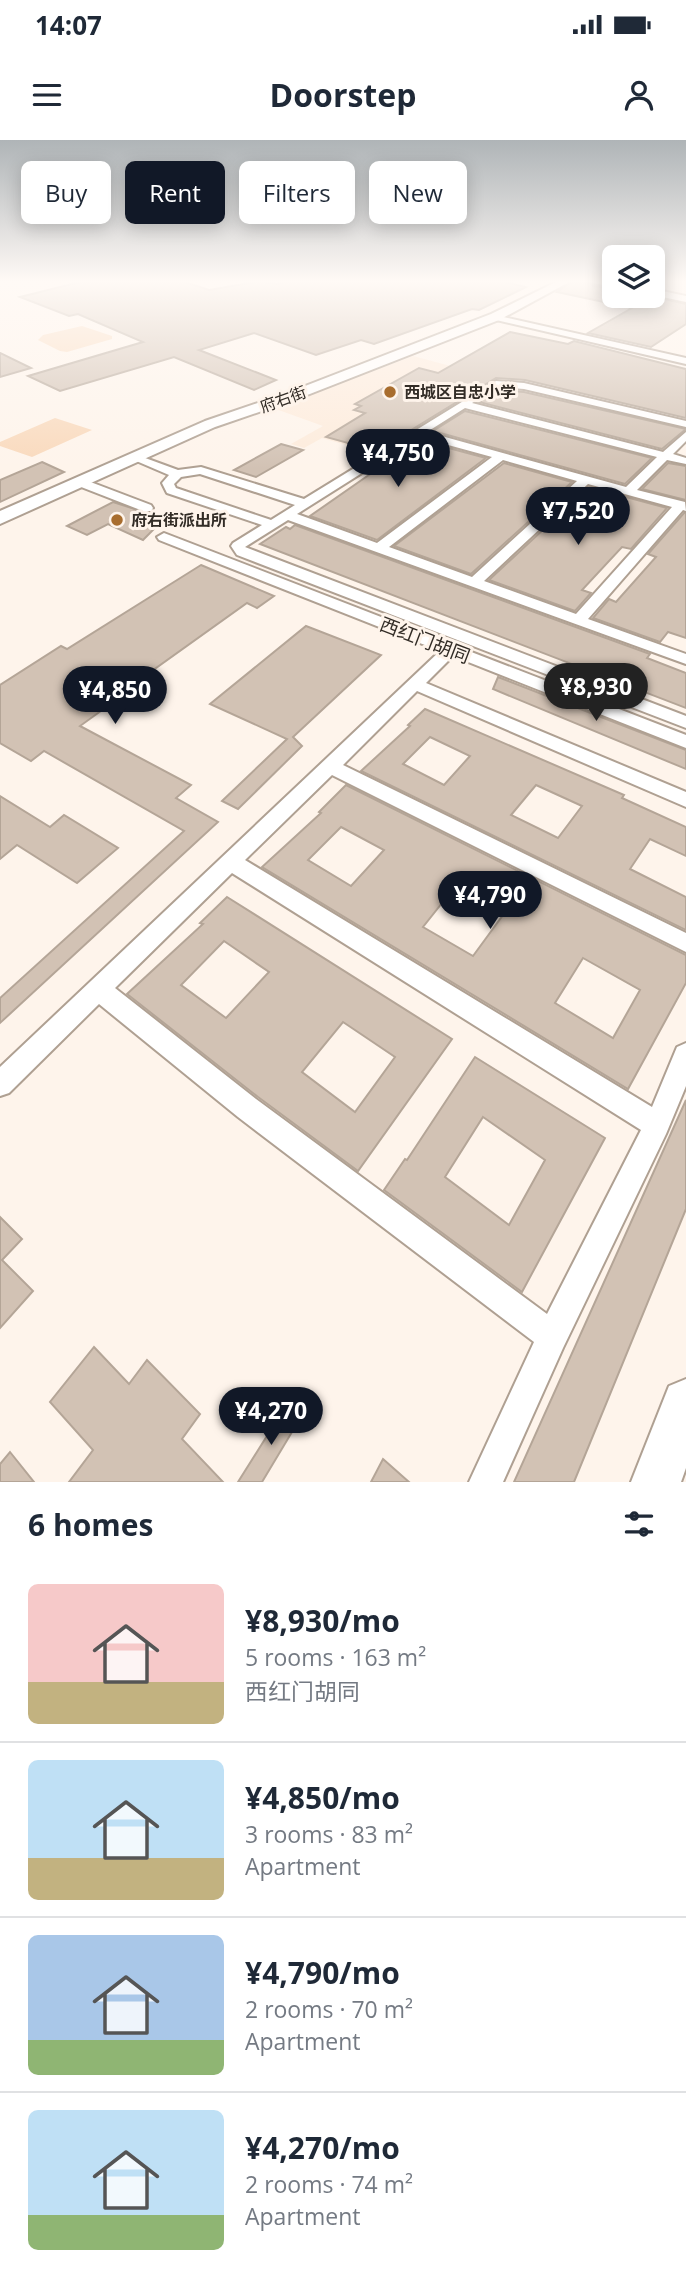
<!DOCTYPE html>
<meta charset="utf-8">
<style>
:root{--surface:#fff;--page:#f2f2f3;--text:#1f2937;--muted:#747a83;--line:#e0e1e3;--accent:#111827}
body{margin:0;font-family:"Open Sans","Noto Sans SC",sans-serif;background:var(--page);color:var(--text);height:100vh;display:flex;flex-direction:column;font-size:26px;white-space:nowrap}
*{box-sizing:border-box;margin:0}
p{font-size:23px;color:var(--muted)}
.icon{flex:none;width:38px;height:38px;fill:none;stroke:currentColor;stroke-width:2;stroke-linecap:round;stroke-linejoin:round}
.map{position:relative;height:1342px;overflow:hidden}
.panel{display:flex;flex-direction:column;background:var(--surface);flex:1}
.panel>*{flex:none}
.hud{position:absolute;left:21px;top:21px;width:644px;height:63px;display:flex;gap:14px}
.controls{position:absolute;left:602px;top:105px;display:grid;gap:14px}
.controls a{display:grid;place-items:center;width:63px;height:63px;border-radius:10px;background:var(--surface);box-shadow:0 4px 18px #0003;font-size:35px}
.price{position:absolute;translate:-50% -60px;padding:0 16px;border-radius:24px;background:var(--accent);color:#fff;font-size:23px;line-height:46px;filter:drop-shadow(0 2px 4px #0008)}
.price::after{content:'';position:absolute;left:50%;top:42px;width:21px;height:16px;margin-left:-10px;background:inherit;clip-path:polygon(0 0,100% 0,50% 100%)}
.price.current{background:#222;color:#fff}
ul{padding:0;list-style:none}
li{display:flex;align-items:center;gap:21px;height:175px;padding:0 28px}
li+li{border-top:2px solid var(--line)}
li span{display:grid;place-items:center;flex:none;width:196px;height:140px;border-radius:10px;color:#555}
li>.icon{margin-inline-start:auto}
span .icon{width:84px;height:84px;fill:#fffc;stroke-width:1}
li b{font-size:30px}
h2{display:flex;justify-content:space-between;align-items:center;height:84px;padding:0 28px;font-size:30px}
.pill{padding:0 24px;border-radius:10px;background:var(--surface);box-shadow:0 4px 18px #0003;font-size:24px;line-height:63px}
.pill.current{background:var(--accent);color:#fff}
.status{display:flex;justify-content:space-between;align-items:center;height:49px;padding:0 35px;background:var(--surface);direction:ltr}
.status svg{height:19px;fill:currentColor}
header{display:flex;justify-content:space-between;align-items:center;height:91px;padding:0 28px;background:var(--surface);font-size:32px;font-weight:700}
.map>svg:first-child{display:block}
.built{fill:#fdebdb}
.green{fill:#f9d9bc}
.building{fill:#d2c2b4;stroke:#b4a597;stroke-width:2;fill-rule:evenodd}
.lines{fill:none;stroke-linecap:round;stroke-linejoin:round}
.minor-casing{stroke:#afa092;stroke-width:4}
.secondary-casing{stroke:#afa092;stroke-width:4}
.minor{fill:#fff;fill-rule:evenodd}
.secondary{fill:#fff;fill-rule:evenodd}
.poi-dot{fill:#a86d2e;stroke:#fef4eb;stroke-width:2.5}
.labels{text-anchor:middle;stroke-width:6;stroke-linejoin:round;paint-order:stroke}
.far-poi-label{font-size:16px;font-weight:bold;fill:#322c26;stroke:#fef4eb;text-anchor:start}
.far-street-label{font-size:16px;fill:#322c26;stroke:#fef4eb}
.street-label{font-size:19px;fill:#322c26;stroke:#fef4eb}
</style>
<div class="status"><b>14:07</b><svg viewBox="0 0 49 12"><path d="M0 12V9h3v3zM5 12V6h3v6zM10 12V3h3v9zM15 12V0h3v12zM26 1h20v11H26zM47 4h2v5h-2z"/></svg></div>
<header><svg class="icon" aria-label="menu" viewBox="0 0 24 24"><path d="M4 6h16M4 12h16M4 18h16"/></svg>Doorstep<svg class="icon" aria-label="person" viewBox="0 0 24 24"><circle cx="12" cy="8" r="4"/><path d="M4 21q1-7 8-7t8 7"/></svg></header>
<div class="map">
<svg width="686" height="1342" viewBox="0 0 686 1342">
<rect width="100%" height="100%" fill="#fef4eb"/>
<polygon class="built" points="413,216 488,236 371,312 322,298 304,308 291,304 323,286 273,268"/>
<g class="green">
<polygon points="82,186 112,196 112,199 67,212 60,211 38,200 43,195"/>
<polygon points="55,278 92,290 32,317 0,306 0,302"/>
</g>
<g class="building">
<polygon points="84,141 182,141 209,150 261,141 277,144 287,141 500,141 526,147 479,170 472,169 374,204 361,200 316,215 254,193 199,210 276,240 254,250 174,217 60,251 28,236 143,202 78,174 69,176 20,157"/>
<polygon points="573,141 589,141 593,146 614,149 614,156 651,156 686,164 686,184 651,207 588,193 632,168 557,152"/>
<polygon points="510,192 568,204 574,201 686,229 686,278 525,240 496,238 377,311 326,297 365,273 354,270 361,266 355,264 419,228 438,233"/>
<polygon points="0,213 31,228 0,237"/>
<polygon points="499,250 524,252 686,289 662,309 479,262"/>
<polygon points="465,271 652,318 625,344 433,291"/>
<polygon points="419,300 486,318 377,400 310,376"/>
<polygon points="281,304 303,310 256,337 234,330"/>
<polygon points="42,322 64,332 0,362 0,340"/>
<polygon points="504,323 572,342 471,434 394,406"/>
<polygon points="668,323 686,326 686,360 642,349"/>
<polygon points="589,347 667,368 631,409 622,407 582,450 591,453 575,471 489,440"/>
<polygon points="113,362 150,374 155,379 156,387 143,400 108,384 87,395 67,386"/>
<polygon points="684,373 686,373 686,498 668,492 660,502 593,478 609,459 616,462 656,417 648,414"/>
<polygon points="295,385 650,514 647,518 686,533 686,568 260,404 286,387 290,389"/>
<polygon points="201,425 274,456 257,468 247,463 131,546 134,547 80,586 191,645 176,658 218,682 0,883 0,858 184,691 44,611 31,621 0,603 0,545 61,506 67,509"/>
<polygon points="306,486 381,515 293,597 302,606 238,669 222,661 287,599 210,564"/>
<polygon points="498,537 686,610 686,629 493,549"/>
<path d="M425,569L624,655L622,658L686,687V716L650,699L630,729L686,757V790L361,631L410,586L408,585ZM430,597L470,616L444,645L403,624ZM536,645L582,666L558,698L511,675Z"/>
<path d="M346,645L686,815V843L628,949L262,727L321,673L319,672ZM341,687L384,710L351,746L308,720ZM454,748L503,775L473,816L423,787ZM583,818L640,850L613,898L555,863Z"/>
<polygon points="0,656 50,687 64,675 118,708 77,743 17,705 0,719"/>
<path d="M227,757L452,899L358,1031L258,957L127,854L203,784L200,783ZM224,801L269,832L226,878L181,845ZM343,882L395,917L355,972L302,932Z"/>
<path d="M475,917L605,998L522,1152L384,1050L405,1019L407,1020ZM483,977L545,1020L509,1085L445,1037Z"/>
<polygon points="686,960 686,1069 574,1342 514,1342"/>
<polygon points="0,1077 22,1099 2,1120 33,1151 0,1188"/>
<polygon points="94,1207 129,1244 147,1220 200,1274 182,1299 223,1342 69,1342 93,1310 50,1262"/>
<polygon points="287,1264 301,1277 262,1342 238,1342"/>
<polygon points="10,1312 34,1342 0,1342 0,1324"/>
<polygon points="383,1319 409,1342 371,1342"/>
</g>
<g class="lines">
<g class="minor-casing">
<g id="minor">
<polygon points="495,175 686,218 686,224 492,179"/>
<path d="M496,241L524,243L686,281V287L524,249L498,247L472,263L663,312L686,292V301L673,314L686,318V324L667,320L637,350L685,362L686,371L683,370L588,479L686,514V524L288,380L245,407L686,576V588L237,415L231,406L233,403L262,385L167,353L162,343L169,335L127,317L137,315L178,330L201,327L304,359ZM465,268L657,317L626,347L427,292ZM419,297L492,317L377,403L297,374ZM503,320L577,341L472,437L389,407ZM200,334L295,365L271,380L176,348L174,344L181,337ZM588,344L672,367L576,474L484,441Z"/>
<polygon points="80,338 151,365 153,368 151,371 143,371 76,345 76,339"/>
<path d="M164,393L686,595V608L453,516L426,543L686,652V667L417,551L343,625L686,793V812L332,635L245,720L652,967L677,907L686,903V946L666,994L563,1208L503,1342H469L534,1202L238,977L99,864L9,953L0,956V927L440,511L159,400L157,397ZM232,733L641,990L547,1174L256,959L115,848Z"/>
</g>
</g>
<g class="secondary-casing">
<g id="secondary">
<polygon points="558,141 571,141 499,180 297,259 215,287 0,384 0,371 205,281 287,253 491,174"/>
<polygon points="592,141 614,141 614,147 593,143"/>
<polygon points="653,149 686,156 686,162 653,155"/>
<polygon points="686,1239 686,1328 681,1342 631,1342 669,1246"/>
</g>
</g>
<use href="#minor" class="minor"/>
<use href="#secondary" class="secondary"/>
</g>
<linearGradient id="sky" x2="0" y2="1"><stop stop-color="#afb4b7"/><stop offset="0.43" stop-color="#fffaf6"/><stop offset="1" stop-color="#fffaf6" stop-opacity="0"/></linearGradient>
<rect width="686" height="329" fill="url(#sky)"/>
<g class="poi-dot">
<circle cx="390" cy="252" r="7"/>
<circle cx="117" cy="380" r="7"/>
</g>
<g class="labels">
<g class="far-poi-label">
<text x="404" y="258">西城区自忠小学</text>
<text x="131" y="386">府右街派出所</text>
</g>
<g class="far-street-label">
<text transform="translate(283 259) rotate(-20)" y="6">府右街</text>
</g>
<g class="street-label">
<text transform="translate(425 500) rotate(21)" y="7">西红门胡同</text>
</g>
</g>
</svg>
<div class="controls">
<a><svg class="icon" aria-label="layers" viewBox="0 0 24 24"><path d="M12 4l9 5-9 5-9-5zM3 14l9 5 9-5"/></svg></a>
</div>
<b class="price" style="left:398px;top:349px">¥4,750</b>
<b class="price" style="left:578px;top:407px">¥7,520</b>
<b class="price current" style="left:596px;top:583px">¥8,930</b>
<b class="price" style="left:115px;top:586px">¥4,850</b>
<b class="price" style="left:490px;top:791px">¥4,790</b>
<b class="price" style="left:271px;top:1307px">¥4,270</b>
<div class="hud">
<a class="pill">Buy</a>
<a class="pill current">Rent</a>
<a class="pill">Filters</a>
<a class="pill">New</a>
</div>
</div>
<section class="panel">
<h2>6 homes<svg class="icon" aria-label="filters" viewBox="0 0 24 24"><path d="M4 7h16M4 17h16"/><circle cx="9" cy="7" r="2"/><circle cx="15" cy="17" r="2"/></svg></h2>
<ul>
<li><span style="background:linear-gradient(#f6c9c9 70%,#c2b280 0)"><svg class="icon" aria-label="home" viewBox="0 0 24 24"><path d="M3 11l9-7 9 7M6 9v11h12V9"/></svg></span><div><b>¥8,930/mo</b><p>5 rooms · 163 m²</p><p>西红门胡同</p></div></li>
<li><span style="background:linear-gradient(#bfe0f5 70%,#c2b280 0)"><svg class="icon" aria-label="home" viewBox="0 0 24 24"><path d="M3 11l9-7 9 7M6 9v11h12V9"/></svg></span><div><b>¥4,850/mo</b><p>3 rooms · 83 m²</p><p>Apartment</p></div></li>
<li><span style="background:linear-gradient(#a9c7e8 75%,#8fb573 0)"><svg class="icon" aria-label="home" viewBox="0 0 24 24"><path d="M3 11l9-7 9 7M6 9v11h12V9"/></svg></span><div><b>¥4,790/mo</b><p>2 rooms · 70 m²</p><p>Apartment</p></div></li>
<li><span style="background:linear-gradient(#bfe0f5 75%,#8fb573 0)"><svg class="icon" aria-label="home" viewBox="0 0 24 24"><path d="M3 11l9-7 9 7M6 9v11h12V9"/></svg></span><div><b>¥4,270/mo</b><p>2 rooms · 74 m²</p><p>Apartment</p></div></li>
</ul>
</section>
